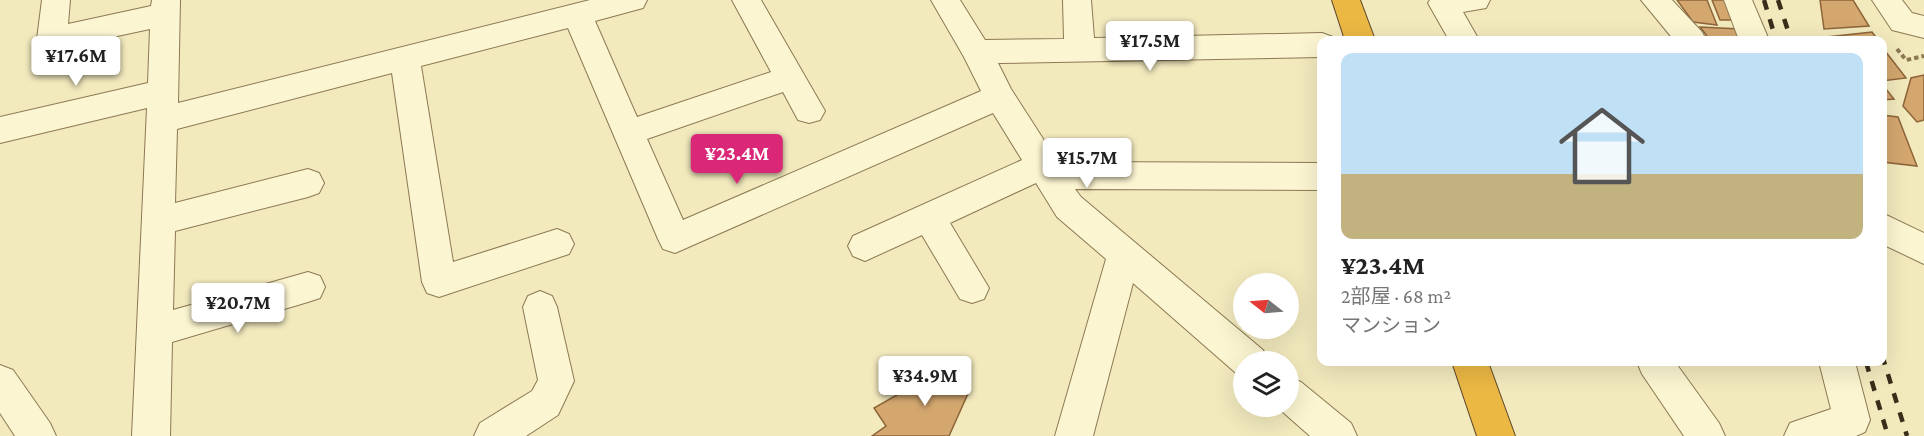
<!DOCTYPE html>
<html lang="ja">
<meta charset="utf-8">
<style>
:root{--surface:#fff;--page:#f6f6f6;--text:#222;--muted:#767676;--accent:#db2777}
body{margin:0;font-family:"Crimson Pro","Noto Sans JP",serif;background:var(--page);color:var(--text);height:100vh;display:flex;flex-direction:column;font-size:22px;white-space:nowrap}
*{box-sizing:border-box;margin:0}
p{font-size:20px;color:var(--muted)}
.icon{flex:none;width:33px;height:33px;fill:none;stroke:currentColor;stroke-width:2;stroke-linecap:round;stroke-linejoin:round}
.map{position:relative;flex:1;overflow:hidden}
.details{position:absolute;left:1317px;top:36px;width:570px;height:330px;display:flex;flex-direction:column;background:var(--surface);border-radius:12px;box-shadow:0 6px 24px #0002}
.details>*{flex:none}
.needle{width:39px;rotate:287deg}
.tools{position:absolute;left:1233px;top:273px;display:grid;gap:12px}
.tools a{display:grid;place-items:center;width:66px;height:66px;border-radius:50%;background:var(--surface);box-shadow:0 6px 24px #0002;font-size:30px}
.price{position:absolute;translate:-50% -51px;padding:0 14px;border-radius:6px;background:#fff;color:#222;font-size:20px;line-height:39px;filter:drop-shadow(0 2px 3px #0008)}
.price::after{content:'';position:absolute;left:50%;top:36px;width:18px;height:14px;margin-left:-9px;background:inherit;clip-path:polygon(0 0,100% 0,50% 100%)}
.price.on{background:var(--accent);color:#fff}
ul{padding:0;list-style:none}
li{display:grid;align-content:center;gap:12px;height:318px;padding:0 24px}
li span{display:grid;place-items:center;height:186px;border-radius:12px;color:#555}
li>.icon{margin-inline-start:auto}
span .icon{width:108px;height:108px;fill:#fffc;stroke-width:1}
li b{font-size:26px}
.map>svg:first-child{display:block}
.building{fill:#d4a76f;stroke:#8d6538;stroke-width:1.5}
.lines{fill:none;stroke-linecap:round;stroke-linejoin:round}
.minor-casing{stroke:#8c7954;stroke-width:2}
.highway-casing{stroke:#594629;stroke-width:2}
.path{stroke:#8c7954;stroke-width:4;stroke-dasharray:4.5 3;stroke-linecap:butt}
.minor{fill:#fcf5d1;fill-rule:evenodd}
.highway{fill:#ebb844;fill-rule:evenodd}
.rail{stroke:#3a2e1b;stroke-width:4.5;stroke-dasharray:10 10;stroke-linecap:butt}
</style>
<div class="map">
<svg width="1924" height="436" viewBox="0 0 1924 436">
<rect width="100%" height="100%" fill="#f2e9bd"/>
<g class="building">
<polygon points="1677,0 1707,0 1717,25 1693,22"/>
<polygon points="1712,0 1729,0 1738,20 1720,20"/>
<polygon points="1820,0 1853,0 1869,26 1824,29"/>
<polygon points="1700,27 1740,29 1745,40 1710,40"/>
<polygon points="1872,32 1878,40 1828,40 1827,37"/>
<polygon points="1882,47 1906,78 1882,81"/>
<polygon points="1924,75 1924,120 1917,122 1903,106 1911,78"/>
<polygon points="1882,84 1894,99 1882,100"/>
<polygon points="1882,115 1898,117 1917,166 1882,162"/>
<polygon points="951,364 970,389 949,436 872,436 886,426 874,408"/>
</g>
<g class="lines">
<g class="minor-casing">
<g id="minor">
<polygon points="42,0 70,0 68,24 151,6 152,0 180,0 178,103 590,0 647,0 643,8 595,21 637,117 771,72 732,0 761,0 825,111 820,120 809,123 798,120 783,92 647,139 683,220 981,91 964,57 931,0 960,0 985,40 1064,39 1063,0 1091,0 1094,38 1322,33 1333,37 1334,40 1322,40 1322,57 998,63 1011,89 1058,162 1322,163 1322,190 1075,189 1081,197 1263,350 1268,362 1244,362 1244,376 1237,374 1133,283 1093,436 1055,436 1106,259 1057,217 1036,183 950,223 989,288 984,299 972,303 960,299 922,235 865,261 853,256 848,246 853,236 1022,160 993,113 675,253 663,249 658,239 568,28 421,66 453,262 557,229 569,234 574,244 569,254 439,297 427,293 422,282 392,73 177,129 175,203 308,169 319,173 324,183 319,193 308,197 175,231 173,310 308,272 320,276 325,287 320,298 308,302 172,342 170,436 132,436 147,108 0,143 0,117 148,83 150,29 52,50 42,47 37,39"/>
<polygon points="1430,0 1490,0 1486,8 1463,12 1479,40 1449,40 1428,3"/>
<polygon points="1641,0 1672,0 1702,32 1706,40 1674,40"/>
<polygon points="1724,0 1752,0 1769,40 1739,40"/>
<polygon points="1872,0 1902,0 1912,13 1924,16 1924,38 1892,30"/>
<polygon points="1882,213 1924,233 1924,264 1882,244"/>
<polygon points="540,291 552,296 557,307 574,381 558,415 526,436 474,436 480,423 532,391 538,380 523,307 528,296"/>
<polygon points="1637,362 1675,362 1719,423 1725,436 1684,436 1642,374"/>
<polygon points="1819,362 1855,362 1870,420 1865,432 1856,436 1784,436 1790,423 1831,409"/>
<polygon points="0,365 13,370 50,423 56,436 15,436 0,413"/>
<polygon points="1288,377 1301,382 1351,423 1357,436 1310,436 1276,406 1288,406"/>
</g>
</g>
<g class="highway-casing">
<g id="highway">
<polygon points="1332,0 1360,0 1375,40 1345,40"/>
<polygon points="1452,362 1488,362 1515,436 1477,436"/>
</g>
</g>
<polyline class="path" points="1897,49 1906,60 1924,56"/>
<use href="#minor" class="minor"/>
<use href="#highway" class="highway"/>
<g class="rail">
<polyline points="1764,0 1776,40"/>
<polyline points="1778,0 1791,40"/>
<polyline points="1882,355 1907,436"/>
<polyline points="1866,362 1888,436"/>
</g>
</g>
</svg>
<div class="tools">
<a><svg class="needle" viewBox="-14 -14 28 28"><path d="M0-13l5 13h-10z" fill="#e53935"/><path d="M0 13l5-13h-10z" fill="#767676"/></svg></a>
<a><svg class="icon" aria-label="layers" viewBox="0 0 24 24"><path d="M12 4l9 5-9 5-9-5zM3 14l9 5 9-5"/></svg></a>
</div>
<b class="price" style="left:1150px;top:72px">¥17.5M</b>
<b class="price" style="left:76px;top:87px">¥17.6M</b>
<b class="price on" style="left:737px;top:185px">¥23.4M</b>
<b class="price" style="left:1087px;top:189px">¥15.7M</b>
<b class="price" style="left:238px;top:334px">¥20.7M</b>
<b class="price" style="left:925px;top:407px">¥34.9M</b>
<section class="details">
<ul>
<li><span style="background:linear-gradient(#bfe0f5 65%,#c2b280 0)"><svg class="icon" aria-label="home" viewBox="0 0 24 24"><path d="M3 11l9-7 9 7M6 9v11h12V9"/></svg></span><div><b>¥23.4M</b><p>2部屋 · 68 m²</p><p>マンション</p></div></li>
</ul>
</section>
</div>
